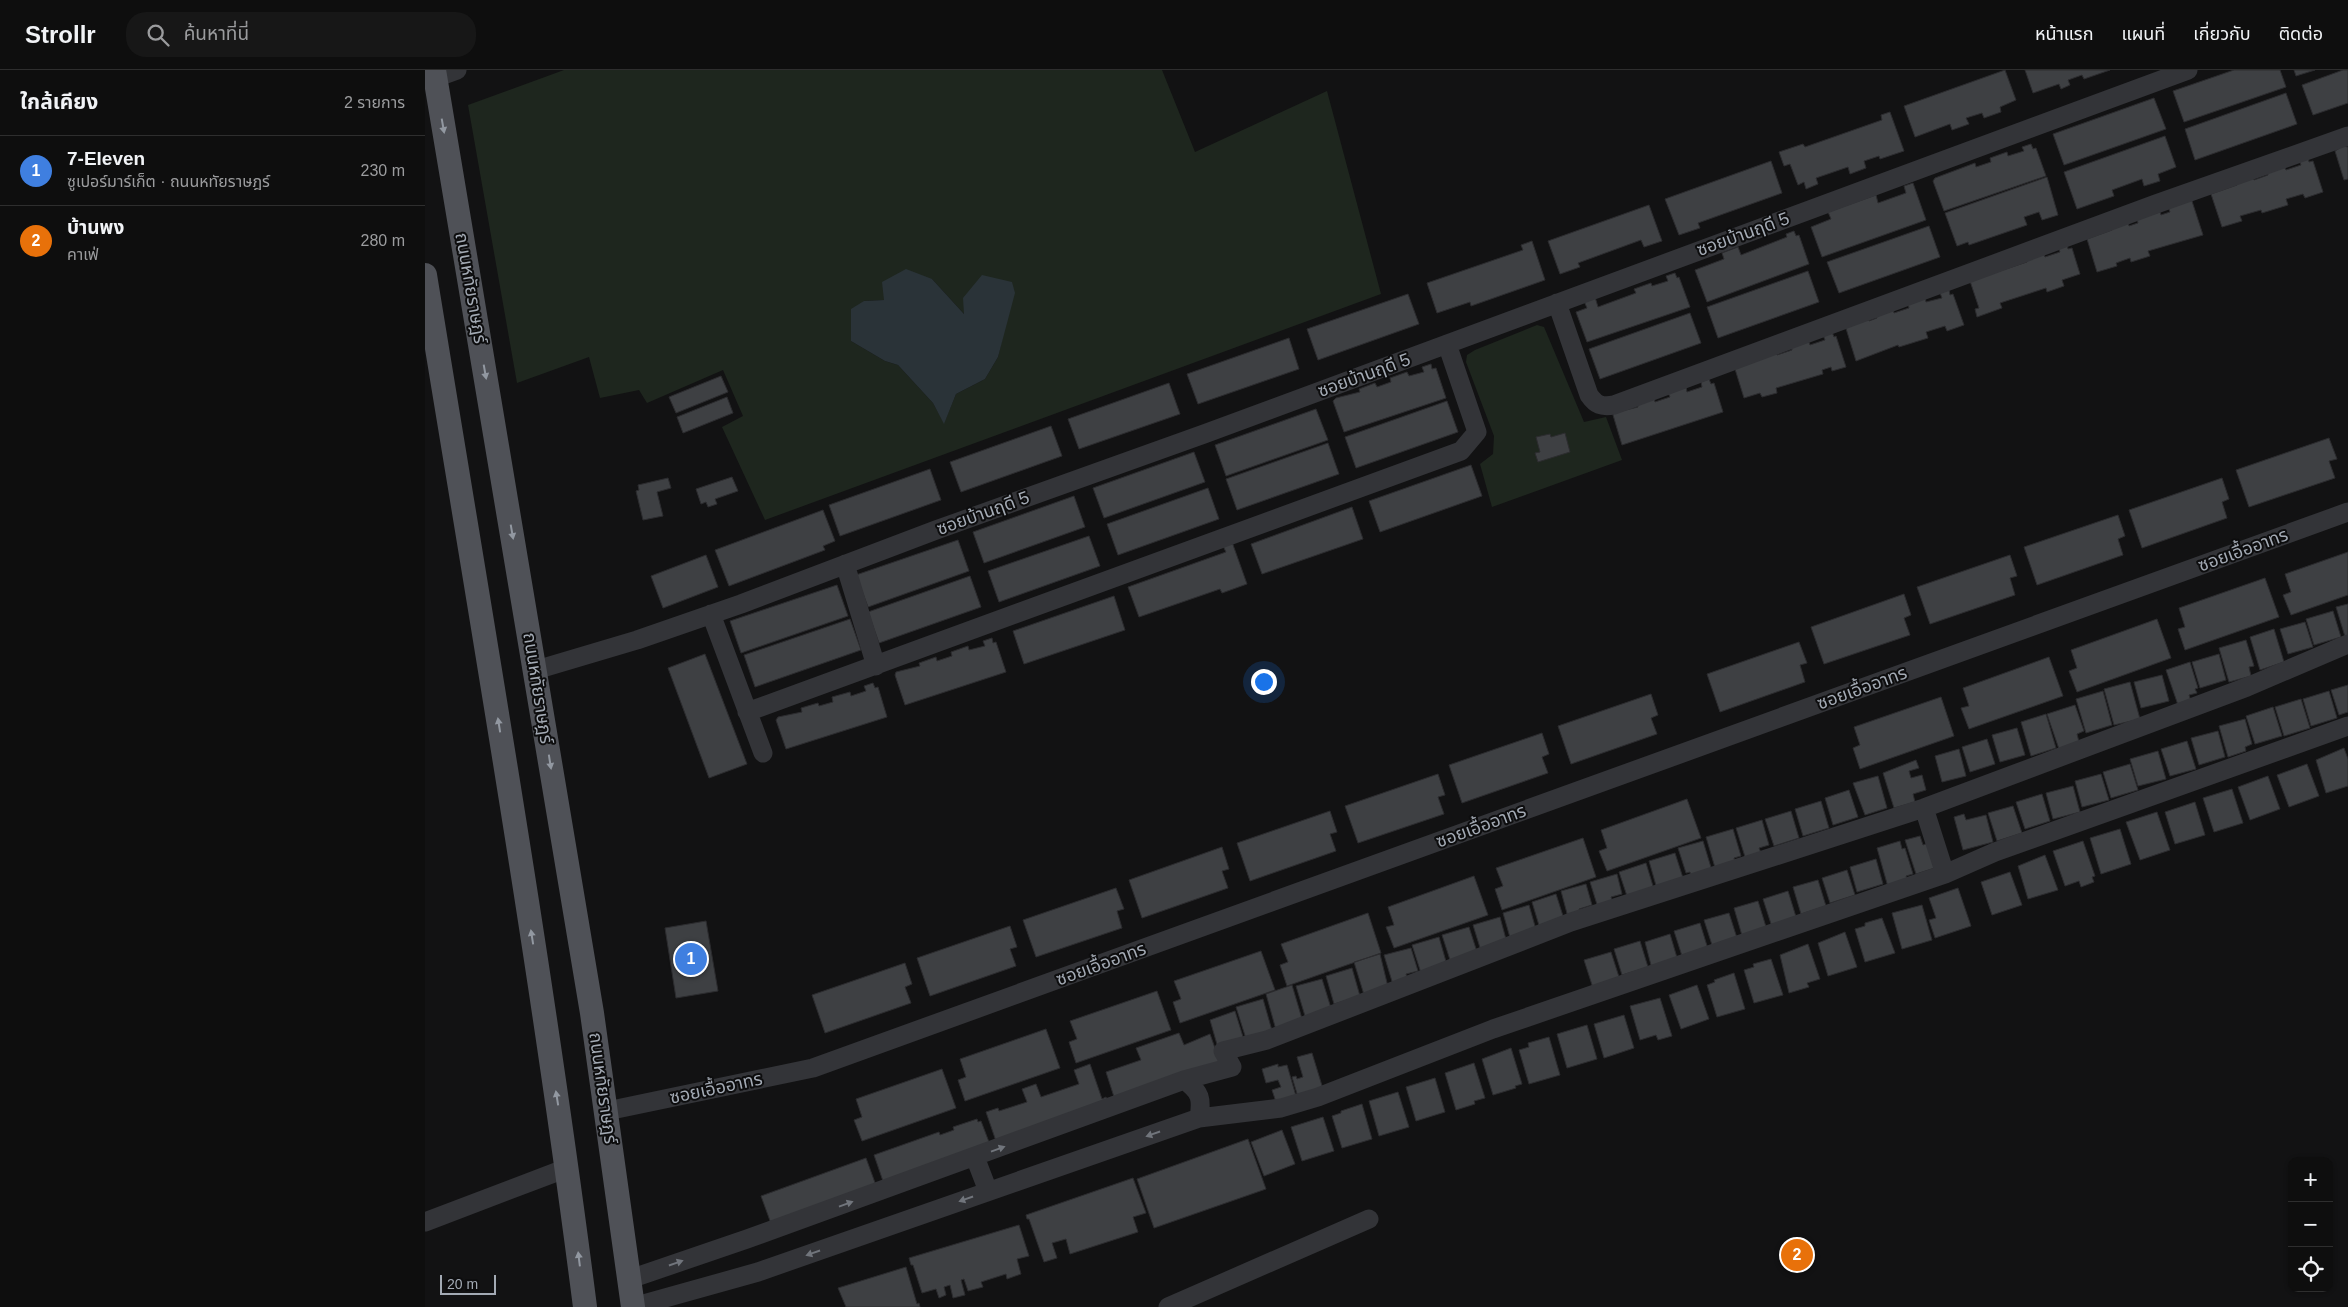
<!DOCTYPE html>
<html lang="th">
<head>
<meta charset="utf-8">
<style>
  :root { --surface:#0e0e0e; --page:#171717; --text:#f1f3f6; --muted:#9b9c9e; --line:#2e2e2e; --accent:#ed9d30 }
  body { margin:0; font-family:Arial,"Noto Sans Thai",sans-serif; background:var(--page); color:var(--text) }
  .controls { position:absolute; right:15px; bottom:15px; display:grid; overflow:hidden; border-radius:10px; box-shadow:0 1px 4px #0004 }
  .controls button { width:45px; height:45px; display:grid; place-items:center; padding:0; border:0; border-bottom:1px solid var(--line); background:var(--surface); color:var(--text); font:25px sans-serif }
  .scale { position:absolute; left:15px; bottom:12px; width:56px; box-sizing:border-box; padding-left:5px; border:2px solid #a3aab4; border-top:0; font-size:14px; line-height:18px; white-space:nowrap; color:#a3aab4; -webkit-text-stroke:4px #0d0d0e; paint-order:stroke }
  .you { position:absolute; left:838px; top:611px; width:18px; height:18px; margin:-12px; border:4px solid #fff; border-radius:50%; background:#1a73e8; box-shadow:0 0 0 8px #1a73e833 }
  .badge { display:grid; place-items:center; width:32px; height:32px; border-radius:50%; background:var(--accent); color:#fff; font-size:16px; font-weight:700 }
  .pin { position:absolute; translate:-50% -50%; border:2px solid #fff; box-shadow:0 1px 5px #0006 }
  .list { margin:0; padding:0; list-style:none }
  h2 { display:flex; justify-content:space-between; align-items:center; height:65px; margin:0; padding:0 20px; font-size:21px }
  h2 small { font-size:16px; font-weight:400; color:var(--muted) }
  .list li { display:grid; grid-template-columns:32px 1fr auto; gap:15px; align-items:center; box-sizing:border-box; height:70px; padding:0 20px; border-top:1px solid var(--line) }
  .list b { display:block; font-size:19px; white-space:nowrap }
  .list p { margin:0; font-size:16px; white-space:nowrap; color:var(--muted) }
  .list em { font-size:16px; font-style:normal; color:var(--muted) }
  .icon { flex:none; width:28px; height:28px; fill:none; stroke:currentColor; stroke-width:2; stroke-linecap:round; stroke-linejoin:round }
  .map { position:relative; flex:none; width:1923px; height:1237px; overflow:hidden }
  header { display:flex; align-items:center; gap:30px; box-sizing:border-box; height:70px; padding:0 25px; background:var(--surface); border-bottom:1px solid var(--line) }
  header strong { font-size:24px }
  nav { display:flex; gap:28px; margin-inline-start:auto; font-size:18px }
  .search { width:350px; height:45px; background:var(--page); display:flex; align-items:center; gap:12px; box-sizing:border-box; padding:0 18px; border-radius:20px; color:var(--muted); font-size:19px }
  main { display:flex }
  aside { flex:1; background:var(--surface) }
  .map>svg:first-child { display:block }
  .green { fill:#1e261e; fill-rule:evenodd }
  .water { fill:#2a3338 }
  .building { fill:#3e4043; stroke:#2c2c2f }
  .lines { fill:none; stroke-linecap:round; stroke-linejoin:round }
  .minor { stroke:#333438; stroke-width:19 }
  .major { stroke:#4f5157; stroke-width:24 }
  .oneway { fill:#9298a1 }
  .oneway2 { fill:#71757c }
  .labels { text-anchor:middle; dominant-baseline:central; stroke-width:4; stroke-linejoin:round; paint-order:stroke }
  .street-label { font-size:18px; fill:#a3aab4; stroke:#0d0d0e }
</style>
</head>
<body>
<header>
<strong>Strollr</strong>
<div class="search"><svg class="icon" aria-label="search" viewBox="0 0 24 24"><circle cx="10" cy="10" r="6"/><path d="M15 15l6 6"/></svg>ค้นหาที่นี่</div>
<nav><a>หน้าแรก</a><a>แผนที่</a><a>เกี่ยวกับ</a><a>ติดต่อ</a></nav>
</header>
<main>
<aside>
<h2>ใกล้เคียง<small>2 รายการ</small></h2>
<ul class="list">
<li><span class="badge" style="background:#3f7fe0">1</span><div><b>7-Eleven</b><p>ซูเปอร์มาร์เก็ต · ถนนหทัยราษฎร์</p></div><em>230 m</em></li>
<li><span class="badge" style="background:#e8710a">2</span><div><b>บ้านพง</b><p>คาเฟ่</p></div><em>280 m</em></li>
</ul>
</aside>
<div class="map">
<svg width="1923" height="1237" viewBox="0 0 1923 1237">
  <rect width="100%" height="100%" fill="#121213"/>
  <path class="green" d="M139,0H737L770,82L902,21L956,224L340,450L297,357L318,346L298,300L222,333L214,320L175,328L164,287L92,313L43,35ZM507,209L540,245L580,257L573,287L560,309L531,324L519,353L508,333L473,295L460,291L426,271L439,231L460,230Z
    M1112,255L1119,257L1159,352L1181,347L1197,390L1067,437L1055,394L1068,384L1069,366L1041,292L1042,285L1050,280Z"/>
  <path class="water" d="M481,199L507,209L539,244L538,228L557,205L587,212L590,223L573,287L560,309L531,324L519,354L508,333L473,295L460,291L426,271V239L439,231L459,230L457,212Z"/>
  <path class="building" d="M1580,0L1591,30L1575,37L1576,42L1559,48L1557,43L1541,48L1544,54L1527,60L1525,54L1490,67L1479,36Z
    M1600,0H1685L1659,9L1657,5L1643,10L1645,15L1636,19L1634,14L1608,23Z
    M1809,0H1855L1861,17L1759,52L1748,21Z
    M1869,0H1890L1871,6Z
    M1918,0H1923V33L1888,45L1877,15Z
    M1861,23L1872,54L1770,90L1760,59Z
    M1729,28L1741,59L1639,95L1628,64Z
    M1465,42L1479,81L1455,89L1454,86L1439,91L1441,98L1425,104L1423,97L1391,108L1393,114L1381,119L1379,112L1373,115L1365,94L1359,96L1354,82L1378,74L1380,77L1457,50L1456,45Z
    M1740,66L1751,97L1733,104L1735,111L1719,116L1717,109L1687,120L1689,126L1652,139L1639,102Z
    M1606,74L1608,79L1611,78L1621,106L1519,141L1508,111L1510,108L1550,93L1551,97L1566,92L1565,88L1582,82L1583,86L1599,81L1597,77Z
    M1918,76L1923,77V109L1919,110L1910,81Z
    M1883,87L1884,92L1888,91L1898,122L1880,128L1878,124L1861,129L1863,135L1837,143L1836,140L1815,146L1817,151L1797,157L1786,124L1812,115L1811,112L1827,107L1829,110L1843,105L1842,101L1859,96L1861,100L1876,95L1874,90Z
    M1346,91L1357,123L1273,153L1275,158L1254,165L1240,129Z
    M1622,107L1633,145L1617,150L1614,142L1599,147L1602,155L1544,175L1543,172L1532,176L1520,143Z
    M1488,113L1501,150L1397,187L1386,157L1406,149L1403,142L1451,125L1453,133L1481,123L1479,116Z
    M1765,125L1778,165L1723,181L1725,186L1706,192L1705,188L1691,193L1692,196L1672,202L1662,169L1687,160L1686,157L1703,152L1704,156L1713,153L1712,149L1735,142L1736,145L1745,142L1742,133Z
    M1224,135L1237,171L1219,177L1216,170L1153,193L1155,197L1135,204L1123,171Z
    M1504,156L1515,187L1414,223L1402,192Z
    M1369,161L1371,166L1374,165L1384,194L1282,232L1270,200L1299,189L1297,183L1313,177L1316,185L1362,167L1361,164Z
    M1107,171L1120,210L1046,236L1045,232L1012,243L1002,213L1098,180L1096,175Z
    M1642,174L1643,179L1647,178L1655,204L1637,210L1639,216L1622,222L1621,218L1575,233L1577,238L1552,247L1550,239L1554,238L1545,211L1602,192L1601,188L1618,182L1620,187L1635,182L1633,177Z
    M1383,201L1394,232L1293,268L1282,237Z
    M1250,203L1252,208L1254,207L1265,237L1162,272L1151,242L1162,238L1159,231L1170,227L1173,237L1211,223L1209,219L1226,213L1227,216L1243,211L1241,206Z
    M1524,220L1525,225L1528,224L1539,255L1522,261L1520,256L1501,262L1503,268L1474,277L1473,275L1431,291L1419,252L1441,245L1444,251L1452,248L1451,245L1468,239L1469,243L1484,238L1483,234L1500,228L1501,232L1517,228L1515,223Z
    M983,224L994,254L893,290L882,259Z
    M1265,243L1276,273L1175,309L1164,279Z
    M1407,262L1409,267L1411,266L1421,297L1407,301L1406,297L1397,300L1398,304L1351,318L1352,323L1337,327L1335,323L1319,328L1310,299L1351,281L1352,285L1367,280L1366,276L1383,270L1385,275L1400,270L1398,265Z
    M864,268L874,299L773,334L762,304Z
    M1006,294L1007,299L1011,298L1021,328L919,362L908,331L911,328L935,322L934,319L950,313L952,317L966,312L965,308L982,302L984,306L999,302L997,297Z
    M296,306L303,322L251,343L244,327Z
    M1284,309L1286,314L1289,313L1298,342L1197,375L1188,345L1189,343L1213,337L1212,334L1229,328L1230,332L1245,327L1243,323L1261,317L1262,322L1277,317L1276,312Z
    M744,313L755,344L654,379L643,349Z
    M302,327L308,343L258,363L252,347Z
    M1022,331L1033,362L931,398L920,367Z
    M891,339L903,370L801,406L790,375Z
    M626,356L637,386L536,422L525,392Z
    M1140,363L1145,382L1113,392L1110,383L1115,382L1111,367L1125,364L1126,367Z
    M1904,368L1912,389L1904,391L1910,408L1824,437L1811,400Z
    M903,373L914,404L812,440L801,409Z
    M769,382L780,412L679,448L668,418Z
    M1046,395L1057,426L955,462L944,431Z
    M505,399L516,430L415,466L404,435Z
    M307,407L313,421L290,429L292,434L283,437L281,432L276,434L271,419Z
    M243,408L246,418L232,422L238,446L218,450L211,421L214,420L213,415Z
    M1797,408L1804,429L1797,432L1802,448L1717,478L1704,440Z
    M783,418L794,449L693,485L682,454Z
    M649,426L660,457L559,493L548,462Z
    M927,437L938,469L837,504L826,474Z
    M398,440L410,471L398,476L400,480L304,516L290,480Z
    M1693,445L1700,466L1693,469L1698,485L1612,515L1599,477Z
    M664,466L675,496L574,532L563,501Z
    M533,470L544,501L443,537L431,505Z
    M807,472L822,514L797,523L795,519L714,547L703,517L801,482L798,476Z
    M1923,482V525L1866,545L1858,525L1866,522L1860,504Z
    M281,485L293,517L238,538L226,506Z
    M1585,485L1592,506L1585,508L1590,525L1505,554L1492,517Z
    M545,506L556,537L454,573L443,542Z
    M1840,508L1854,547L1760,580L1753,559L1760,557L1754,538Z
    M412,515L423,546L316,583L305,551Z
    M1479,524L1486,545L1479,548L1485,565L1399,594L1386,557Z
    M689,526L700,560L599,594L588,561Z
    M1923,534V569L1921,570L1911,537Z
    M1908,541L1916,567L1889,575L1881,549Z
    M425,549L436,580L330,617L319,585Z
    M1732,549L1746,588L1652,622L1644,601L1652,598L1646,580Z
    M1880,552L1888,577L1863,584L1855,559Z
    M1849,559L1859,592L1835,600L1825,567Z
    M567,568L568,573L571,572L581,602L480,635L470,605L471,602L495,596L494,593L511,587L512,591L527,586L526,582L543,576L544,580L560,576L558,571Z
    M1821,570L1829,596L1824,597L1826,606L1804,612L1794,578Z
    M1374,572L1382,593L1375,595L1380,612L1295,642L1282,604Z
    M280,584L322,694L284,708L243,598Z
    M1794,584L1801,610L1775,618L1767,592Z
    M1624,587L1638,626L1544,659L1536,638L1544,636L1538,618Z
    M1765,592L1773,618L1770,619L1772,623L1764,625L1766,631L1753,635L1741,600Z
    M1737,605L1744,631L1716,638L1709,612Z
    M1705,612L1715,649L1689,655L1679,619Z
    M448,613L450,618L453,617L462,647L361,679L351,650L353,647L377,642L376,638L393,633L394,636L408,632L407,627L425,622L426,626L441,621L439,616Z
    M1923,615V642L1914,645L1906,620Z
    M1678,621L1687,655L1661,663L1651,629Z
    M1904,621L1912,648L1886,656L1878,629Z
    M1226,624L1233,645L1226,648L1232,664L1146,694L1133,656Z
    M1516,627L1529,666L1435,699L1428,678L1435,675L1429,657Z
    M1876,629L1885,658L1859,666L1850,637Z
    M1650,635L1659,661L1652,664L1654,672L1634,679L1622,644Z
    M1848,637L1857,666L1830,674L1821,646Z
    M1621,644L1631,678L1606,686L1596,652Z
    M1820,649L1827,674L1820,677L1821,681L1803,687L1794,656Z
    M1592,658L1600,685L1575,692L1567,665Z
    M1793,661L1800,687L1774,695L1766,668Z
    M1117,663L1124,684L1117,687L1123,703L1037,733L1024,695Z
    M1562,669L1570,694L1545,702L1537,677Z
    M1762,671L1771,699L1745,706L1736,679Z
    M1919,678L1923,689V716L1901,723L1891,690Z
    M1534,679L1541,706L1517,712L1510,686Z
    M1733,681L1741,709L1713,716L1705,689Z
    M1491,690L1494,698L1484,701L1486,708L1497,705L1501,720L1488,724L1490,732L1469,738L1458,703Z
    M1705,694L1713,720L1686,728L1678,702Z
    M1882,694L1894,726L1864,737L1852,705Z
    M1013,704L1020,725L1013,727L1019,744L933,773L920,736Z
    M1676,704L1684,730L1657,737L1650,711Z
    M1453,706L1462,738L1440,745L1428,713Z
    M1843,706L1855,739L1825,750L1813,717Z
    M1648,716L1655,742L1628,749L1621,723Z
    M1807,719L1818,753L1789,762L1778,728Z
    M1424,720L1433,747L1408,755L1400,728Z
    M1617,724L1625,751L1600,759L1591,732Z
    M1262,729L1276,768L1182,801L1174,781L1182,778L1176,760Z
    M1396,731L1404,758L1378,766L1370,739Z
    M1770,732L1780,765L1750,774L1740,742Z
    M1588,736L1597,763L1572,771L1563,743Z
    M905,741L912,762L905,764L911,781L825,811L812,773Z
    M1366,741L1374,768L1349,776L1340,749Z
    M1732,742L1745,780L1715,790L1701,752Z
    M1539,744L1541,750L1561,745L1568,772L1538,780L1529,747Z
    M1337,750L1344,775L1334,778L1337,785L1321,790L1311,758Z
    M1308,759L1316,786L1309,788L1311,795L1291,801L1281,767Z
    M1695,759L1706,794L1676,804L1665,768Z
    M1495,766L1498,775L1509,771L1516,796L1491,804L1480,770Z
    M1158,768L1171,807L1077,840L1070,819L1078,816L1071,798Z
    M1278,771L1288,804L1267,811L1265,802L1261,803L1253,778Z
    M1475,771L1477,779L1480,778L1488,804L1481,806L1483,811L1463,817L1452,778Z
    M1658,771L1670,806L1667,807L1669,812L1656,817L1654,811L1640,816L1628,781Z
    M797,777L804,799L797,801L803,818L717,848L704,810Z
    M1250,783L1259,811L1232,819L1224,791Z
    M1620,785L1633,820L1603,829L1593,796Z
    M1451,789L1458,814L1432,822L1425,797Z
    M1221,793L1228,816L1204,832L1194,802Z
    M1422,800L1430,825L1405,833L1397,808Z
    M1585,802L1597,835L1567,845L1556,812Z
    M1192,804L1197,824L1186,827L1189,837L1174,841L1165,812Z
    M1049,806L1063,845L969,878L961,857L969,855L963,837Z
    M1393,810L1401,836L1376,844L1368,817Z
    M1161,814L1167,835L1154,839L1157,847L1144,851L1136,821Z
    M691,818L699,839L692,841L697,858L611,887L598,850Z
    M1533,818L1546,856L1510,868L1504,850L1511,848L1504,828Z
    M1363,821L1372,850L1347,857L1338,829Z
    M1131,824L1139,849L1116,862L1107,832Z
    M1333,831L1342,860L1318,869L1309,838Z
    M1104,835L1112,863L1086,871L1078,843Z
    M1497,835L1507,870L1477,879L1467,843Z
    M943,843L956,883L862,916L855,895L863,892L856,874Z
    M1304,843L1312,868L1287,875L1279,850Z
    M1075,847L1082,873L1056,881L1048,855Z
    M1457,848L1470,883L1440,892L1430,859L1440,856V853Z
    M281,851L293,921L251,928L240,858Z
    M1275,853L1283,879L1257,886L1249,861Z
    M585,856L592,877L585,879L591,896L505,926L492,888Z
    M1044,857L1053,885L1026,893L1017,865Z
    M1420,862L1432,897L1403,906L1393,873Z
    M1245,864L1253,891L1227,899L1220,872Z
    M1014,867L1022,895L996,903L987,875Z
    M1215,871L1223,897L1197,905L1189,879Z
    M1383,874L1395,909L1382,913L1384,917L1364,923L1355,885Z
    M986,878L993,901L981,904L984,914L969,918L959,885Z
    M836,881L850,920L755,953L748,932L756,929L749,911Z
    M1186,882L1195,910L1168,918L1159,890Z
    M955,884L964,921L940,928L929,892Z
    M1346,889L1358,925L1329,933L1319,900L1329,897L1328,894Z
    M480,893L487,914L480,917L486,933L400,963L387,925Z
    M927,898L935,926L909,934L901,906Z
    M1309,903L1320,939L1292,947L1282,915L1290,912L1289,910Z
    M897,909L906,938L880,946L871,916Z
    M867,915L878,952L851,960L841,924Z
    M1272,915L1284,949L1256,959L1244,925Z
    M732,921L746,960L651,993L644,972L652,969L645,951Z
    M1235,928L1247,966L1233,970L1231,965L1215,970L1205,936Z
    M838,929L848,964L822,972L811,937Z
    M810,941L819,970L793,978L785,950Z
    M1199,945L1209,978L1179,988L1169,954Z
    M1162,955L1172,989L1142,998L1132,964Z
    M621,959L635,998L540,1031L533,1010L541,1007L535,989Z
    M754,963L759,975L785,964L796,995L690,1030L681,1002L716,990L711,978Z
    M1124,967L1135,1005L1104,1014L1094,980L1104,977L1103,973Z
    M1086,978L1097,1014L1090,1016L1091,1018L1068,1025L1057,989Z
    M887,983L898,1019L873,1027L867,1007L871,1006L872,1009L878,1007L872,987Z
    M1049,993L1060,1028L1049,1031L1050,1034L1031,1040L1020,1003Z
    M665,994L677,1029L681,1027L684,1035L573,1077L561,1042L573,1038L574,1041L602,1032L597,1019L611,1014L616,1027L654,1014L649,1000Z
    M853,994V997L862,995L871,1026L851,1032L847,1020L856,1017L853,1010L841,1013L837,999Z
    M517,999L531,1038L437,1071L429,1050L437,1047L431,1029Z
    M1010,1008L1020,1042L991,1051L981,1017Z
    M973,1022L984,1057L954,1066L944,1031Z
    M937,1034L947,1069L917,1078L907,1046L916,1043V1041Z
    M898,1047L909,1081L877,1091L866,1057Z
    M552,1049L553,1052L556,1051L567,1080L460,1117L449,1085L514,1062L515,1065L529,1060L528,1057Z
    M857,1060L870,1094L839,1106L826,1072Z
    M823,1069L841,1119L729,1158L712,1109Z
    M441,1088L453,1121L348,1159L336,1126Z
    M708,1108L721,1143L708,1147L713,1162L645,1184L641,1169L627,1173L632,1188L619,1192L604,1149H602L601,1145Z
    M594,1155L604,1186L592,1189L596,1204L582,1209L581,1204L556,1212L558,1217L543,1221L539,1209L536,1210L540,1225L528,1228L525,1215L519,1217L521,1225L514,1228L511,1219L497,1223L488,1195H486L484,1188Z
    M481,1197L492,1234L494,1233L495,1237H421L413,1218Z"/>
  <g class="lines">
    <path class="minor" d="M10,8L32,0
      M1132,233L1164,325C1171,335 1176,337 1189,335L1731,134L1923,66
      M420,494L451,596
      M286,544L338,683
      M111,600L212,570L316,534L511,460L779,364L1763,0
      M322,642L1036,381L1052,362L1022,274
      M1499,738L1520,804
      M759,1010C776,1022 777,1029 774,1048
      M182,1041L388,998L1923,442
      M550,1087L563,1121
      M0,1152L142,1098
      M205,1209L322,1169L759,1010L807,997L798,981L842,970L1146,852L1499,738L1822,617L1923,574
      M208,1237L333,1202L774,1048L856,1038L893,1027L1068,959L1520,804L1570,782L1923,656
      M743,1237L944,1149"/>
    <path class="major" d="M9,0L167,943L208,1237
      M0,205C56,549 116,892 160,1237"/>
  </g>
  <defs><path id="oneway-solid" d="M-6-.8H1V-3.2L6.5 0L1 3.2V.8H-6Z" transform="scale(1.25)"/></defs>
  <g class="oneway">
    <use href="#oneway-solid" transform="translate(18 56) rotate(80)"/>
    <use href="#oneway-solid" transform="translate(60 302) rotate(80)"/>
    <use href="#oneway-solid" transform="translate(87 462) rotate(80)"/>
    <use href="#oneway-solid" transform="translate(74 655) rotate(-99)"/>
    <use href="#oneway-solid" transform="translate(125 692) rotate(81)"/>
    <use href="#oneway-solid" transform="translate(107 867) rotate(-99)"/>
    <use href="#oneway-solid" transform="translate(132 1028) rotate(-99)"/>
    <use href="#oneway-solid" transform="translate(154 1189) rotate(-97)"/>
  </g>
  <g class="oneway2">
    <use href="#oneway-solid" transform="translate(728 1064) rotate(161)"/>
    <use href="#oneway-solid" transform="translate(573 1079) rotate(-20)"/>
    <use href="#oneway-solid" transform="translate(541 1129) rotate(161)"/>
    <use href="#oneway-solid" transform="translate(421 1134) rotate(-20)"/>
    <use href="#oneway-solid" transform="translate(388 1183) rotate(161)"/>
    <use href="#oneway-solid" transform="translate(251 1193) rotate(-19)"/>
  </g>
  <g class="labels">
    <g class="street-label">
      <text transform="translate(1318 164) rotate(-20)">ซอยบ้านฤดี 5</text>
      <text transform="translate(46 218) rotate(80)">ถนนหทัยราษฎร์</text>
      <text transform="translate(939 305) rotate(-20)">ซอยบ้านฤดี 5</text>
      <text transform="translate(558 443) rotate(-20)">ซอยบ้านฤดี 5</text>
      <text transform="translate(1818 480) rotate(-20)">ซอยเอื้ออาทร</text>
      <text transform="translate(113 618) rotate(81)">ถนนหทัยราษฎร์</text>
      <text transform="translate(1437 618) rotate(-20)">ซอยเอื้ออาทร</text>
      <text transform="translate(1056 756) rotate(-20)">ซอยเอื้ออาทร</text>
      <text transform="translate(676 894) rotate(-20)">ซอยเอื้ออาทร</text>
      <text transform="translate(178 1018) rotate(82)">ถนนหทัยราษฎร์</text>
      <text transform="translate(291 1018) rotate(-12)">ซอยเอื้ออาทร</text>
    </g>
  </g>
</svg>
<div class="controls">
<button>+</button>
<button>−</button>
<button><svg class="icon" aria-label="locate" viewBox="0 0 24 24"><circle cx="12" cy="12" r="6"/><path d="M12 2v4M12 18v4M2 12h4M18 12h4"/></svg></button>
</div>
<div class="scale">20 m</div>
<div class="you"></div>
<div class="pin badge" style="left:266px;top:889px;background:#3f7fe0">1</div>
<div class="pin badge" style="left:1372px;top:1185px;background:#e8710a">2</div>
</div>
</main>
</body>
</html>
